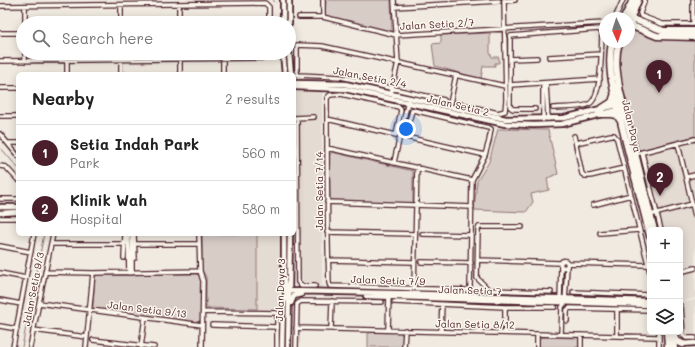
<!DOCTYPE html>
<html lang="en">
<head>
<meta charset="utf-8">
<style>
  :root { --surface:#fff; --page:#f6f6f6; --text:#222; --muted:#767676; --line:#e0e0e0; --accent:#4a1f2b }
  body { margin:0; font-family:Mali,sans-serif; background:var(--page); color:var(--text) }
  .controls { position:absolute; right:12px; bottom:12px; display:grid; overflow:hidden; border-radius:6px; box-shadow:0 2px 10px #0003 }
  .controls button { width:36px; height:36px; display:grid; place-items:center; padding:0; border:0; border-bottom:1px solid var(--line); background:var(--surface); color:var(--text); font:20px sans-serif }
  .compass { position:absolute; left:599px; top:12px; width:36px; height:36px; border-radius:50%; background:var(--surface); box-shadow:0 2px 10px #0003; rotate:177deg }
  .you { position:absolute; left:406px; top:129px; width:14px; height:14px; margin:-10px; border:3px solid #fff; border-radius:50%; background:#1a73e8; box-shadow:0 0 0 6px #1a73e833 }
  .badge { display:grid; place-items:center; width:26px; height:26px; border-radius:50%; background:var(--accent); color:#fff; font-size:13px; font-weight:700 }
  .pin { position:absolute; translate:-50% -33px; filter:drop-shadow(0 1px 2px #0008) }
  .pin::after { content:''; position:absolute; top:21px; width:14px; height:12px; background:inherit; clip-path:polygon(0 0,100% 0,50% 100%) }
  .list { margin:0; padding:0; list-style:none }
  h2 { display:flex; justify-content:space-between; align-items:center; height:52px; margin:0; padding:0 16px; font-size:17px }
  h2 small { font-size:13px; font-weight:400; color:var(--muted) }
  .list li { display:grid; grid-template-columns:26px 1fr auto; gap:12px; align-items:center; box-sizing:border-box; height:56px; padding:0 16px; border-top:1px solid var(--line) }
  .list b { display:block; font-size:15px; white-space:nowrap }
  .list p { margin:0; font-size:13px; white-space:nowrap; color:var(--muted) }
  .list em { font-size:13px; font-style:normal; color:var(--muted) }
  .icon { flex:none; width:22px; height:22px; fill:none; stroke:currentColor; stroke-width:2; stroke-linecap:round; stroke-linejoin:round }
  .map { position:relative; flex:none; width:695px; height:347px; overflow:hidden }
  .search { position:absolute; background:var(--surface); box-shadow:0 2px 10px #0003; left:16px; top:16px; width:280px; height:44px; display:flex; align-items:center; gap:10px; box-sizing:border-box; padding:0 14px; border-radius:22px; color:var(--muted); font-size:15px }
  .panel { position:absolute; background:var(--surface); box-shadow:0 2px 10px #0003; left:16px; top:72px; width:280px; height:164px; border-radius:6px }
  .map>svg:first-child { display:block }
  .built { fill:#e4dbd2 }
  .green { fill:#d8ccc6; stroke:#917678 }
  .lines { fill:none; stroke-linecap:round; stroke-linejoin:round }
  .stream { stroke:#8c6f72; stroke-width:1 }
  .minor-casing { stroke:#4a1f2b; stroke-width:6 }
  .tertiary-casing { stroke:#4a1f2b; stroke-width:8 }
  .primary-casing { stroke:#4a1f2b; stroke-width:9 }
  .minor { stroke:#fbf7ec; stroke-width:3.5 }
  .tertiary { stroke:#fbf7ec; stroke-width:4.5 }
  .primary { stroke:#fbf7ec; stroke-width:6 }
  .labels { text-anchor:middle; dominant-baseline:central; stroke-width:3; stroke-linejoin:round; paint-order:stroke }
  .street-label { font-size:10px; fill:#4a1f2b; stroke:#fbf7ec }
</style>
</head>
<body>
<div class="map">
<svg width="695" height="347" viewBox="0 0 695 347">
  <rect width="100%" height="100%" fill="#f0eae0"/>
  <filter id="ink" filterUnits="userSpaceOnUse"><feTurbulence type="fractalNoise" baseFrequency=".025" numOctaves="2"/><feDisplacementMap in="SourceGraphic" scale="8" xChannelSelector="R" yChannelSelector="G"/><feConvolveMatrix kernelMatrix="1 2 1 2 8 2 1 2 1" color-interpolation-filters="sRGB"/></filter>
  <g filter="url(#ink)">
    <path class="built" d="M297,91H322V290L299,289L296,288L293,283L294,93Z
      M695,141V298L680,302V230H662L643,154Z
      M257,234H280L279,312L257,311Z
      M695,300V339L683,337L680,307L682,303Z"/>
    <path class="green" d="M326,0H391L392,32L325,16Z
      M633,29L695,39V136L640,150L637,149C634,134 630,118 627,103C622,84 615,61 624,42H629V32Z
      M490,33V53L492,57H499V63H495V66H483L481,79L435,66L432,44L441,43V35Z
      M498,129L548,130L558,174L547,178L549,190L531,194L533,202L526,212L474,210L477,181L489,162Z
      M332,152L413,171V204L333,200L330,198L329,156Z
      M202,234H257V309L206,308V277L202,270Z
      M197,274L202,279L201,320L198,322L95,310L93,306L95,277L97,275Z
      M371,332H400L403,336L402,347H368V334Z
      M542,337L580,338V347H539V339Z"/>
    <g class="lines">
      <path class="stream" d="M273,0L275,2
        M0,147L18,168
        M22,347L44,234"/>
      <defs>
        <path id="minor" d="M645,0L640,13L641,16L662,24H695
          M504,1L515,0
          M179,4V23
          M121,5V23
          M0,6L265,3L269,7V23
          M25,6V23
          M395,7L499,1
          M299,17H323L396,35L605,23
          M323,17V0
          M615,18L623,0
          M693,24V0
          M0,33H23
          M25,53V61
          M121,53V74
          M180,53V74
          M549,57L601,54
          M223,58V74
          M510,59L537,58
          M67,60V74
          M0,61L268,58V53
          M543,83V120
          M546,83L548,119
          M510,85L600,79
          M0,88H18
          M391,94L398,62L394,0
          M444,100L341,77L298,75L297,73V45L322,46L505,86
          M456,103L498,113L505,111L506,100L504,0
          M449,108L456,75
          M535,109H513L510,107V36L599,29L602,33C601,47 603,101 587,105C577,108 564,107 553,108
          M0,116H18
          M294,118L314,117
          M297,118L298,282L301,286H315
          M327,119L396,135L401,110L399,107L341,94L330,95L327,98C327,160 327,221 329,283L330,286L466,290L470,288L472,180L485,155L489,141L491,129L489,128L413,110L412,111L405,135L406,137L485,155
          M0,134L18,156
          M574,136L582,174L585,176H590L624,168
          M8,143H18
          M576,143L611,135H614L617,139L650,272
          M678,144L695,216
          M327,148L472,180
          M642,153L661,230
          M635,154L695,139
          M394,162L408,101
          M0,166L6,167L18,180
          M686,177L695,175
          M0,199H18
          M327,202L472,207
          M593,205L631,195
          M654,214L692,204
          M0,218H18
          M522,227H479L478,230L477,278L489,290L551,292
          M327,232L415,234
          M600,233L639,230
          M128,234L129,273
          M132,234V273
          M134,234L135,258
          M199,234L200,271L203,281L202,347
          M422,234L471,235
          M51,244H125
          M134,244H199
          M0,246L31,252
          M124,258L125,234
          M328,260L414,262
          M478,260L560,263
          M560.5 264a3.5 3.5 0 1 1 7 0a3.5 3.5 0 1 1-7 0Z
          M421,262L471,263
          M567,263L648,265
          M45,272L93,273L200,271
          M680,272L695,268
          M0,273L26,278
          M414,288L417,167
          M573,292L650,295
          M0,300L21,304
          M560,300L561,266
          M394,302L505,307H555
          M39,303L202,325
          M680,306H681L683,335L686,338H695
          M203,312L277,313V347
          M567,321V310L570,308L650,310
          M212,325L277,327
          M0,326L17,329
          M296,328L659,337
          M331,329L332,301
          M33,330L87,337
          M388,330L389,295
          M441,331L442,304
          M505,333V307
          M561,334L562,307L565,303L567,266
          M617,336V309
          M93,340L154,347
          M13,347L34,234
          M30,347L53,234
          M86,347L93,273
          M141,347L145,317
          M296,347L297,304L301,301L382,302
          M404,347L405,330
          M537,347V334
          M581,347V335
          M659,347V332"/>
        <path id="tertiary" d="M283,0V23
          M289,23V0
          M283,53L285,74
          M289,53L291,74
          M294,83L345,84L506,119L564,118L617,105
          M294,87L345,89L505,124L534,125L562,124L618,110
          M0,207H18
          M0,213L18,212
          M284,281L286,292L288,294
          M284,284V234
          M366,296L650,305
          M291,303L294,296L301,294
          M283,305L286,294L289,291L389,293L650,301
          M681,344L695,343
          M282,347L283,304
          M288,347L290,234"/>
        <path id="primary" d="M624,18L633,0
          M629,20L632,26L657,36L695,37
          M629,21L635,20L664,31H695
          M629,22L638,0
          M612,42C606,72 616,97 622,126C631,163 641,199 650,236
          M619,42C614,59 617,75 620,92L654,230
          M598,111L612,102L614,96
          M600,114H612L617,115L620,120
          M667,332L668,347
          M673,332L677,341L683,344
          M673,336L674,347"/>
      </defs>
      <use href="#minor" class="minor-casing"/>
      <use href="#tertiary" class="tertiary-casing"/>
      <use href="#primary" class="primary-casing"/>
      <use href="#minor" class="minor"/>
      <use href="#tertiary" class="tertiary"/>
      <use href="#primary" class="primary"/>
    </g>
  </g>
  <g class="labels">
    <g class="street-label">
      <text transform="translate(437 24) rotate(-3)">Jalan Setia 2/7</text>
      <text transform="translate(370 77) rotate(11)">Jalan Setia 2/4</text>
      <text transform="translate(458 105) rotate(13)">Jalan Setia 2</text>
      <text transform="translate(632 126) rotate(77)">Jalan Daya</text>
      <text transform="translate(319 191) rotate(-90)">Jalan Setia 7/14</text>
      <text transform="translate(388 280) rotate(2)">Jalan Setia 7/9</text>
      <text transform="translate(33 289) rotate(-79)">Jalan Setia 9/3</text>
      <text transform="translate(280 290) rotate(-88)">Jalan Daya 3</text>
      <text transform="translate(470 290) rotate(2)">Jalan Setia 7</text>
      <text transform="translate(147 309) rotate(7)">Jalan Setia 9/13</text>
      <text transform="translate(475 324) rotate(1)">Jalan Setia 8/12</text>
    </g>
  </g>
</svg>
<div class="controls">
<button>+</button>
<button>−</button>
<button><svg class="icon" aria-label="layers" viewBox="0 0 24 24"><path d="M12 4l9 5-9 5-9-5zM3 14l9 5 9-5"/></svg></button>
</div>
<svg class="compass" viewBox="-18 -18 36 36"><path d="M0-13l5 13h-10z" fill="#e53935"/><path d="M0 13l5-13h-10z" fill="#767676"/></svg>
<div class="you"></div>
<div class="pin badge" style="left:659px;top:93px">1</div>
<div class="pin badge" style="left:660px;top:196px">2</div>
<div class="search"><svg class="icon" aria-label="search" viewBox="0 0 24 24"><circle cx="10" cy="10" r="6"/><path d="M15 15l6 6"/></svg>Search here</div>
<section class="panel">
<h2>Nearby<small>2 results</small></h2>
<ul class="list">
<li><span class="badge">1</span><div><b>Setia Indah Park</b><p>Park</p></div><em>560 m</em></li>
<li><span class="badge">2</span><div><b>Klinik Wah</b><p>Hospital</p></div><em>580 m</em></li>
</ul>
</section>
</div>
</body>
</html>
